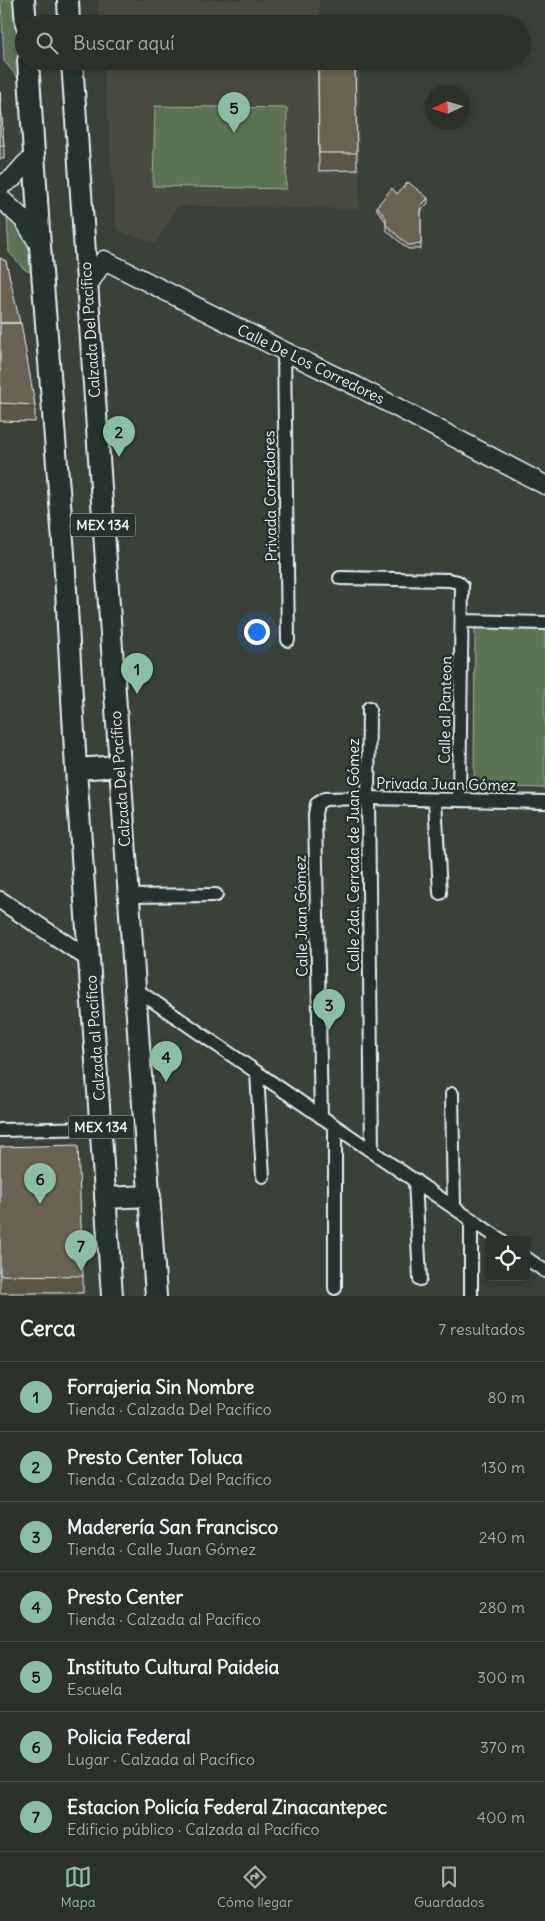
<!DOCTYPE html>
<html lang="es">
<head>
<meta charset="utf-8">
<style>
  :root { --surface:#2c312a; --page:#343932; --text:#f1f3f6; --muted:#a6a9a8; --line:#484c47; --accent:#8abfa5 }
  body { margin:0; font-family:Delius,sans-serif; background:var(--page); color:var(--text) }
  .controls { position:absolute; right:15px; bottom:15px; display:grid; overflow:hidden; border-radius:5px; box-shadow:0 2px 8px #0003 }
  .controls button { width:45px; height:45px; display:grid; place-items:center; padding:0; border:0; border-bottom:1px solid var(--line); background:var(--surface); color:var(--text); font:25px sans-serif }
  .compass { position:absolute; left:425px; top:85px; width:45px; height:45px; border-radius:50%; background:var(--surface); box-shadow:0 2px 8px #0003; rotate:266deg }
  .you { position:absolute; left:256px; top:631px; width:18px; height:18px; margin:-12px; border:4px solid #fff; border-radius:50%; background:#1a73e8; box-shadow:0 0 0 8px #1a73e833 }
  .badge { display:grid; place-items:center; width:32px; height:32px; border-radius:50%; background:var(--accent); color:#111; font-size:16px; font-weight:700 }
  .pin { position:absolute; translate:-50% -41px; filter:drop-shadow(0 1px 2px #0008) }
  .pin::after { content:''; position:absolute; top:26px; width:18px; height:15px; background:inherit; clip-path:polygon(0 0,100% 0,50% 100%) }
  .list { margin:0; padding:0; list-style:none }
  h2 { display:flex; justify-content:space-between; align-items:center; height:65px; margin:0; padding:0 20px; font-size:21px }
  h2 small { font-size:16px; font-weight:400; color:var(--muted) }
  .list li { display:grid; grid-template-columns:32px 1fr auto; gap:15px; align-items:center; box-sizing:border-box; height:70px; padding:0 20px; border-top:1px solid var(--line) }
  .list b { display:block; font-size:19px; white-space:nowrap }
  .list p { margin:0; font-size:16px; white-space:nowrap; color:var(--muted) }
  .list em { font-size:16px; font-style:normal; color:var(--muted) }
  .icon { flex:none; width:28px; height:28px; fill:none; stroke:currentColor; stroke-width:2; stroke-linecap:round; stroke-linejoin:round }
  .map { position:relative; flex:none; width:545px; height:1296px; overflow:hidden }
  .search { position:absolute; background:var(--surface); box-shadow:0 2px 8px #0003; left:15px; right:15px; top:15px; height:55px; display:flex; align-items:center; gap:12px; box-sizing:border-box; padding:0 18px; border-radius:28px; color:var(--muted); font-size:19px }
  .sheet { height:555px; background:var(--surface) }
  nav { display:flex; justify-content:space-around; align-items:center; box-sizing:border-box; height:70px; border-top:1px solid var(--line); background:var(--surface); font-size:14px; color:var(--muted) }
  nav a { display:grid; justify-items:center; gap:2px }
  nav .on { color:var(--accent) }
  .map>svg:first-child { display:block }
  .built { fill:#484b40 }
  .green { fill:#5d7357; stroke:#a2b2a8 }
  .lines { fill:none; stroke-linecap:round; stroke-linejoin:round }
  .minor-casing { stroke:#e8f1f8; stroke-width:16 }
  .tertiary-casing { stroke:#e8f1f8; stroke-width:20 }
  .secondary-casing { stroke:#e8f1f8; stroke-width:21 }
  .primary-casing { stroke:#e8f1f8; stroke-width:24 }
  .minor { stroke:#26332d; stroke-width:12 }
  .tertiary { stroke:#26332d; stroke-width:16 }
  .secondary { stroke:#26332d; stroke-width:18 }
  .primary { stroke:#26332d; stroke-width:20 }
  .wall { fill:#5b5447; stroke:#e8f1f8 }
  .shaded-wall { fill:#4a4539; stroke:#e8f1f8 }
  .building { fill:#6a6252; stroke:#e8f1f8 }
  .labels { text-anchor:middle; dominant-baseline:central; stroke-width:5; stroke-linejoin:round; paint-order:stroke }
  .shield { fill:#26332d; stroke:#aeb8bb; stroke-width:1 }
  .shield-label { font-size:14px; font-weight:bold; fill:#e8f1f8 }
  .street-label { font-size:15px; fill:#e8f1f8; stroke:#26332d }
</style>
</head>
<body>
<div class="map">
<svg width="545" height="1296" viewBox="0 0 545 1296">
  <rect width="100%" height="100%" fill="#3a4138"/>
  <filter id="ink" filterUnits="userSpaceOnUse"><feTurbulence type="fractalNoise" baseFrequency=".02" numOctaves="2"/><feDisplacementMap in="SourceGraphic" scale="10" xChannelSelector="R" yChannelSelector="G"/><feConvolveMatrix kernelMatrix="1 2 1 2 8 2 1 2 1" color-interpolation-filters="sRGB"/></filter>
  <g filter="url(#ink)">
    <path class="built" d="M98,0H319V24H100Z
      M103,61H360L359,209L178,206L156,243L117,230Z"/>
    <path class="green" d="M1,0H19L23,84L4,61Z
      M155,106L287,108L286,189L153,186Z
      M2,212L28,235L32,273L24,269L9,252L7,219Z
      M475,625H545V788L474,786Z"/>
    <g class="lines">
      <defs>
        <path id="minor" d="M284,351L288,640
          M340,578L449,580L458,582L462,586L459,800
          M463,621L545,623
          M369,708L368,798L372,1151
          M435,800L440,893
          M129,896L216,895
          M134,988L501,1240
          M257,1073L263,1176
          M452,1094L454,1206
          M321,1117L315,814L317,804L324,799L368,798L545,802
          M0,1130L101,1128
          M415,1180L420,1279
          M526,1258L545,1271
          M335,1288V1126
          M471,1296V1219"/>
        <path id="tertiary" d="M0,900L89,959"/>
        <path id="secondary" d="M0,186L13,178L26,163L36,171
          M0,198L24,220L40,246
          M87,287L104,260L284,351L358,387L545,485"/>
        <path id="primary" d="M24,0L26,24
          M68,0L69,24
          M28,61L40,246L64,554L76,769L112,1296
          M72,61L156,1296
          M76,769L119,766
          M105,1198L150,1196"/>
      </defs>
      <use href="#minor" class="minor-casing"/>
      <use href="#tertiary" class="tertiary-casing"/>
      <use href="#secondary" class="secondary-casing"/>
      <use href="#primary" class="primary-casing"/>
      <use href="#minor" class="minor"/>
      <use href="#tertiary" class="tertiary"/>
      <use href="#secondary" class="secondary"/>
      <use href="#primary" class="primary"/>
    </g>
    <path class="wall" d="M355,69L357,170L319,171L318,70Z
      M0,92L4,146V159H0Z
      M397,194L428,203L421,211V249H408L386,230V222L377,210V206Z
      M0,258L35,405V422L0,421Z
      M0,1147L83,1276V1293H0Z"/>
    <path class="shaded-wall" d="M428,198V203L421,211V206Z"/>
    <path class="building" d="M355,69L357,153H319L318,70Z
      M0,92L4,146H0Z
      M408,182L428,198L421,206V244L408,245L386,225V218L377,206L392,188L397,194Z
      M0,258L6,261L20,323H0Z
      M0,323H21L35,405L0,403Z
      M78,1145L83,1276L0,1275V1147Z"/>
  </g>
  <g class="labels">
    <g class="shield">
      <rect x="70.5" y="513.5" width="65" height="23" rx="4"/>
      <rect x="68.5" y="1115.5" width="65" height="23" rx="4"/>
    </g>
    <g class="shield-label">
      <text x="103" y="525">MEX 134</text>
      <text x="101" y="1127">MEX 134</text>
    </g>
    <g class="street-label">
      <text transform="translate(90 330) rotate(-94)">Calzada Del Pacífico</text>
      <text transform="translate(311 364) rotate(26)">Calle De Los Corredores</text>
      <text transform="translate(270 496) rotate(-91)">Privada Corredores</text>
      <text transform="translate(445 710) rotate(-89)">Calle al Panteon</text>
      <text transform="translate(120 779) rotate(-94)">Calzada Del Pacífico</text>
      <text transform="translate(446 784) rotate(1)">Privada Juan Gómez</text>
      <text transform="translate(353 855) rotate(-90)">Calle 2da. Cerrada de Juan Gómez</text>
      <text transform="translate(301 916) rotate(-91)">Calle Juan Gómez</text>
      <text transform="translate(95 1038) rotate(-94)">Calzada al Pacífico</text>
    </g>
  </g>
</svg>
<div class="controls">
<button><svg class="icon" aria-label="locate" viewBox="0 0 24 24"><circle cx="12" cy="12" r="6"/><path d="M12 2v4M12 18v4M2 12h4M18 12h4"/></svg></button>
</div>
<svg class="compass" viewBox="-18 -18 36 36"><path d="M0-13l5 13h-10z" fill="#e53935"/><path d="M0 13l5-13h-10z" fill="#a6a9a8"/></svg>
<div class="you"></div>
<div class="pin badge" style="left:137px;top:694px">1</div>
<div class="pin badge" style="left:119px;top:457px">2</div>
<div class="pin badge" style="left:329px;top:1030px">3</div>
<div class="pin badge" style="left:166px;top:1082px">4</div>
<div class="pin badge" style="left:234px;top:133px">5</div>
<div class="pin badge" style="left:40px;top:1204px">6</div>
<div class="pin badge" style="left:81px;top:1271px">7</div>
<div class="search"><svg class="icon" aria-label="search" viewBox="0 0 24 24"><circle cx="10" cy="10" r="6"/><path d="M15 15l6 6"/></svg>Buscar aquí</div>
</div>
<section class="sheet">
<h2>Cerca<small>7 resultados</small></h2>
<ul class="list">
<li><span class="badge">1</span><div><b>Forrajeria Sin Nombre</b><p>Tienda · Calzada Del Pacífico</p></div><em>80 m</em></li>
<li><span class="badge">2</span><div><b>Presto Center Toluca</b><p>Tienda · Calzada Del Pacífico</p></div><em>130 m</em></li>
<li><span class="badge">3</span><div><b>Maderería San Francisco</b><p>Tienda · Calle Juan Gómez</p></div><em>240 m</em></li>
<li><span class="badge">4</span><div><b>Presto Center</b><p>Tienda · Calzada al Pacífico</p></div><em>280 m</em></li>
<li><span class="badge">5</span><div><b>Instituto Cultural Paideia</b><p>Escuela</p></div><em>300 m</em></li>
<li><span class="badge">6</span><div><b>Policia Federal</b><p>Lugar · Calzada al Pacífico</p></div><em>370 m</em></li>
<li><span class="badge">7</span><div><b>Estacion Policía Federal Zinacantepec</b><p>Edificio público · Calzada al Pacífico</p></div><em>400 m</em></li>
</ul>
</section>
<nav>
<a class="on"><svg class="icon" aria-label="map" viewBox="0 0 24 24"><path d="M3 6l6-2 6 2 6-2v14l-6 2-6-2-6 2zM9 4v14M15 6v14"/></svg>Mapa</a>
<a><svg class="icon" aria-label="directions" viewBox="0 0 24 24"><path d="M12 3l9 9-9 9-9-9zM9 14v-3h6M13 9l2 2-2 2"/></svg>Cómo llegar</a>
<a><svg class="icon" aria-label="saved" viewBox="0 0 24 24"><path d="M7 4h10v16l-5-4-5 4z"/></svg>Guardados</a>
</nav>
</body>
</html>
